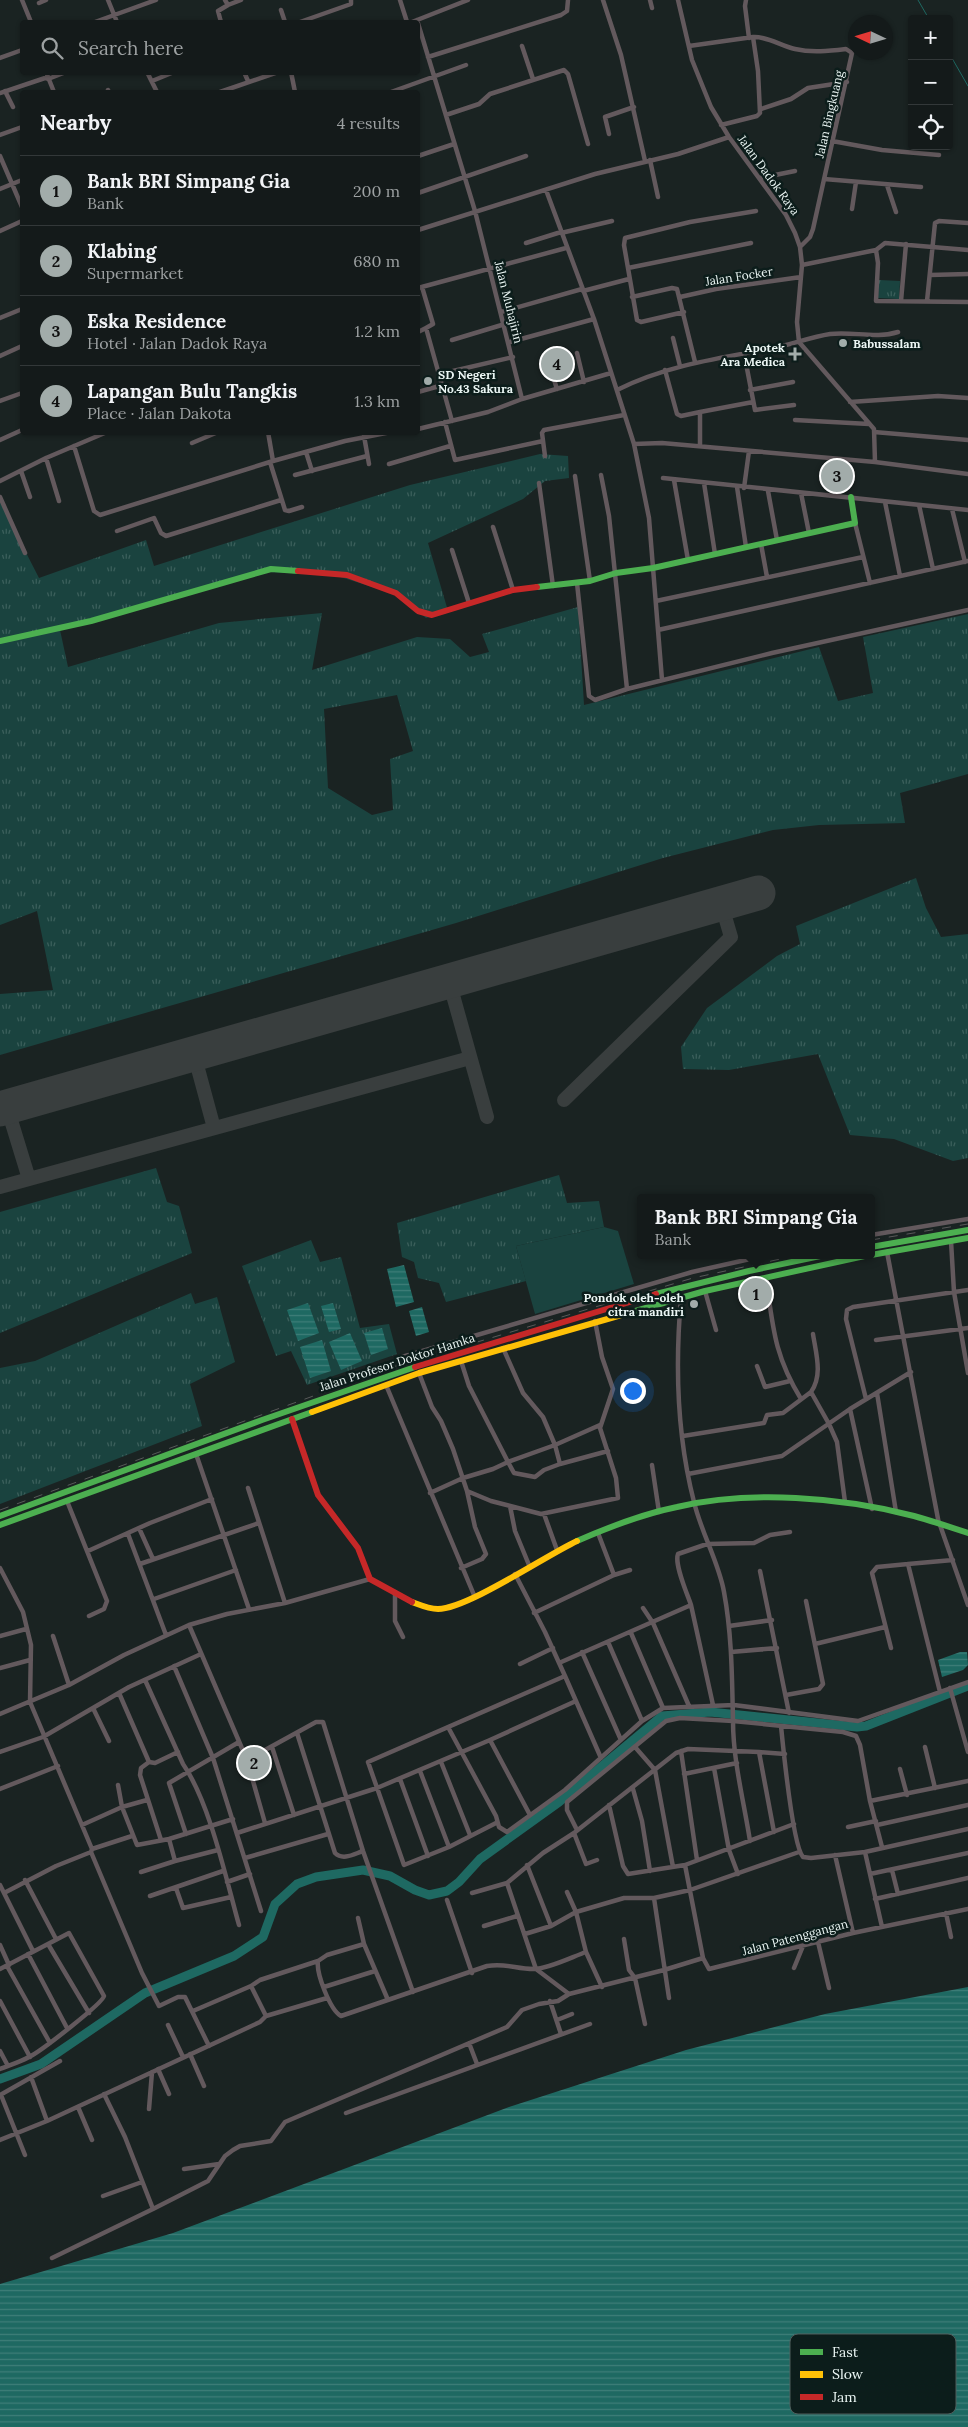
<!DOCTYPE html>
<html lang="en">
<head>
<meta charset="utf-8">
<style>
  :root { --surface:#141a1a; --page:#1d2323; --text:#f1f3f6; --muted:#9da1a2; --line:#333839; --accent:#a2acaa }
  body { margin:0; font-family:Lora,serif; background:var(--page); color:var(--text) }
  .controls { position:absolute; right:15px; top:15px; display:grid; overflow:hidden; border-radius:5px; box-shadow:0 1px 4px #0004 }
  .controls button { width:45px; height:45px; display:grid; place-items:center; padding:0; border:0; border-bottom:1px solid var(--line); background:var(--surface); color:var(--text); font:25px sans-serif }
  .compass { position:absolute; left:848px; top:15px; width:45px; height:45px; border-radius:50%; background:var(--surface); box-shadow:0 1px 4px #0004; rotate:274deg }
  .you { position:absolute; left:632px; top:1390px; width:18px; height:18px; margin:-12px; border:4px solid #fff; border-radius:50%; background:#1a73e8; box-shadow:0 0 0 8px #1a73e833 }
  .badge { display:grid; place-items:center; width:32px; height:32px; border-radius:50%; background:var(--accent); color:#111; font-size:16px; font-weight:700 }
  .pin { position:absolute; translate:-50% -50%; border:2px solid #fff; box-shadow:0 1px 5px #0006 }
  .popup { position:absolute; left:637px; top:1194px; width:238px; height:65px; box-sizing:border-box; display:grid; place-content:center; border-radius:5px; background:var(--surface); filter:drop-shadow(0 1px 4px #0005); font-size:16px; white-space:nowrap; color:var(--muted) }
  .popup b { font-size:19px; color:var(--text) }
  .popup::after { content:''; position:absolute; left:50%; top:100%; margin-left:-10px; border:10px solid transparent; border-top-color:var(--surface) }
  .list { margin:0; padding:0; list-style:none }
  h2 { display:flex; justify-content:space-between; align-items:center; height:65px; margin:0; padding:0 20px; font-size:21px }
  h2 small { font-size:16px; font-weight:400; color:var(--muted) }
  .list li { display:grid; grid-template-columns:32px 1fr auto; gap:15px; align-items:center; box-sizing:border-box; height:70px; padding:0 20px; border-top:1px solid var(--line) }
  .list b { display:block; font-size:19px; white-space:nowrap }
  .list p { margin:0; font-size:16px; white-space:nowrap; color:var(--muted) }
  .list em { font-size:16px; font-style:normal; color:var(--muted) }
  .icon { flex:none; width:28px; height:28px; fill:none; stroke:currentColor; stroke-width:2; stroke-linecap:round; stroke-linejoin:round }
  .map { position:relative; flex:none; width:968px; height:2427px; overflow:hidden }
  .search { position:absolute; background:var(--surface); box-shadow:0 1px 4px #0004; left:20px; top:20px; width:400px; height:55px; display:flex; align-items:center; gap:12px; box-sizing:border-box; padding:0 18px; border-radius:5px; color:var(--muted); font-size:19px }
  .panel { position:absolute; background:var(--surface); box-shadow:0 1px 4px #0004; left:20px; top:90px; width:400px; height:345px; border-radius:5px }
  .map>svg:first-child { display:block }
  .grass { fill:url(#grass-tufts); fill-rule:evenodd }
  .green { fill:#1a433f }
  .water { fill:url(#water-rules) }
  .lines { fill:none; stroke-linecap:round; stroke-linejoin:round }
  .stream { stroke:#1e6962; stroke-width:1 }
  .river { stroke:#1e6962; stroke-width:9 }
  .taxiway { stroke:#393e3e; stroke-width:14 }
  .runway { stroke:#393e3e; stroke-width:35 }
  .street { stroke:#63595d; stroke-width:4.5 }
  .fast { stroke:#4caf50; stroke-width:6 }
  .slow { stroke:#ffc107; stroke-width:6 }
  .jam { stroke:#c62828; stroke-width:6 }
  .rail { stroke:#585959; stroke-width:1; stroke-dasharray:9 9; stroke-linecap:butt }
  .poi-dot { fill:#a2acaa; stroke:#0c1d1b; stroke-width:2 }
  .labels { text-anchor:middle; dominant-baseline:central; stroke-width:5; stroke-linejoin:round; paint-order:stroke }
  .street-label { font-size:12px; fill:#ebf6f4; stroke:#0c1d1b }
  .poi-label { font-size:12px; font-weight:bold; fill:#ebf6f4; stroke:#0c1d1b; text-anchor:start }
  .key { fill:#0c1d1b; stroke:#4f5e5c; stroke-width:1 }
  .key-label { font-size:14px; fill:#ebf6f4 }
</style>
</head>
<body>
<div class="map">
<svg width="968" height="2427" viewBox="0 0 968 2427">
  <defs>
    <pattern id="grass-tufts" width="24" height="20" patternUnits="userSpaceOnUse" patternTransform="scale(1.25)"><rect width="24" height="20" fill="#1a433f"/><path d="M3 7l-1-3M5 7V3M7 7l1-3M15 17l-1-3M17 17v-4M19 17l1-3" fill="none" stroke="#3b5f5b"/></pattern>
    <pattern id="water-rules" width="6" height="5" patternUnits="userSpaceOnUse" patternTransform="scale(1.25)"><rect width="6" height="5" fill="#1e6962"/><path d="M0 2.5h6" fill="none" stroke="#3f7f79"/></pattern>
  </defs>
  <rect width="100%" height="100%" fill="#1a2322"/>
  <path class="grass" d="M879,280L900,281L899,299L878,298Z
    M540,454L568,456L569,478L545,481L523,499L428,543L448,611L426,618L398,595L334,575L269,572L60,630L68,667L219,623L322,613L312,670L417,637L450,639L470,657L489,652L482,634L578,607L584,705L819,647L838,701L873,693L863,637L968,614V774L900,793L905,823L819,825L773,830L663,858L456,923L0,1055V994L53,990L37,911L0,925V502L39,578L146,540L154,566L410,485ZM397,695L413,751L390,759L393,810L372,815L328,788L324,709Z
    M916,878L926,908L941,937L968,934V1158L953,1161L894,1139L850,1135L818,1054L729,1070L683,1069L681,1047L707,1008L777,956L800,944L796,926Z
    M156,1168L167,1202L179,1206L192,1253L0,1333V1212Z
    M559,1175L567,1203L599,1201L604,1227L516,1246L526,1281L446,1302L439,1283L418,1278L414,1262L402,1257L397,1223Z
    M311,1240L320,1262L341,1257L360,1328L389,1324L397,1354L307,1385L291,1351L276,1356L242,1266Z
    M191,1293L195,1304L217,1297L235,1362L190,1384L202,1426L0,1504V1368L35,1361Z"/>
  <path class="green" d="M604,1227L618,1231L634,1284L535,1314L516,1246Z"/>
  <path class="water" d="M404,1265L414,1302L396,1307L387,1269Z
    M308,1303L319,1333L298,1341L287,1310Z
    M333,1303L341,1329L329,1332L321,1306Z
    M422,1307L429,1332L416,1336L409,1311Z
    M382,1328L388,1349L371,1355L364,1333Z
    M350,1333L362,1361L341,1370L329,1342Z
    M322,1340L331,1371L310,1378L300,1347Z
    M960,1652H967L968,1665L963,1670L942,1677L938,1660Z
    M968,1987V2427H0V2284L173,2233L509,2107L686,2050L825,2014Z"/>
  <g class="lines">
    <path class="stream" d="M918,0L929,19
      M949,53L968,86"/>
    <path class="river" d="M0,2079L41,2064L145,1993L234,1956L263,1937L275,1904L297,1884L316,1877L363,1870L390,1876L415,1890L429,1895L447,1891L459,1882L480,1859L559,1802L662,1716L710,1712L857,1727L866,1726L968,1686"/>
    <path class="taxiway" d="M449,981L487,1117
      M194,1054L214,1128
      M564,1100L731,937L721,903
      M7,1107L29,1179
      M0,1187L470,1058"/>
    <path class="runway" d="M0,1109L758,893"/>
    <path class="street" d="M22,0L31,22
      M108,0L117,22
      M400,0L407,22
      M603,0L621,55L645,161
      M650,0L652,8
      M678,0L692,60L711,107L729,137L786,215L795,233L800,247L802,265L797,322L799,342L874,429L875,462
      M746,0L745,6L749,38
      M39,3L46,0
      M228,5L241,0
      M281,10L285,22
      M417,20L475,211L522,399
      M95,22L156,0
      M221,22L218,11L228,5L225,0
      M300,22L351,4V0
      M412,22L468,0
      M753,37C767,36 781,46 795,49C812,53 829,51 846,49L852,53L813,229L810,237L800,247
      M522,46L533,79
      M689,46L753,37L758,71L760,113L757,116L721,125
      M428,57L561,15L567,11L568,0
      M0,58L22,50
      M46,72L54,92
      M147,72L157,92
      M244,72L248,81
      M291,72L295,92
      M48,79L66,72
      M152,81L174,72
      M108,90L109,92
      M5,91L13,107
      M220,92L278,72
      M391,92L466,65
      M0,93L48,77
      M761,109L791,99L808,88L847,82
      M446,115L479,104L490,94L564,70L568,74L588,144
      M609,134L605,117L634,107
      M0,135L22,127
      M832,141L882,150L939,155
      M0,156L22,207
      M418,156L454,144
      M650,160L658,197
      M760,178L795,171
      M824,179L921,187
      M887,185L896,212
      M0,189L22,180
      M546,190L594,319L634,444L649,518L662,680
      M418,193L526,156
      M852,209L856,182
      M418,230L595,174L678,154L729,137
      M0,231L22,221
      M561,233L612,221
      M526,243L561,232
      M876,250L878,263L876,301L968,302
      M802,265L876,250L885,243L968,250
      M628,268L751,243
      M930,275L968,274
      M422,287L433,324L426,328
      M418,288L566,248
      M583,291L629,279
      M632,297L672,288L677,289L695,362
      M680,297L716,289L801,277
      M901,301L906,244
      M927,301L935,223L939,221L968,223
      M501,312L582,289
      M684,312L641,322L637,320L624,245L625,238L690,222L756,211
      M0,318L22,309
      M418,332L426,328L452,421
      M673,338L680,366
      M452,340L505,324
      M510,342L594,319
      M577,353L584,382
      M744,353L755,410L794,405
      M0,356L22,346
      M548,361L557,389
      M665,370L677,414L681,416L700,412
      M440,374L513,357
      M617,390C667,365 720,358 774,348C793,344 811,337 830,334C852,331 876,339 898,332
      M750,390L793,382
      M418,392L443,385
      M0,401L22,393
      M850,402L938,396L968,398
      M795,420L869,424
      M445,422L455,460L543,441
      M418,429L488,412L522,399L611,373
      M268,432L273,461
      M874,432L968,440
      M364,436L369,464
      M0,440L22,430
      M192,443L218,432
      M634,444L662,443L875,462L968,474
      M74,446L94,511L100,515L273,461L345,441L391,432
      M700,446V412L753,402
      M306,452L312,471
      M545,456L542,433L544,430L624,415
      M46,458L59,501
      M270,462L285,510L289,511L302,507
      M389,464L450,446
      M21,471L30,497
      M295,475L367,456
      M601,475L609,516L627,689L772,653L968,610
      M575,476L590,581
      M663,478L968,510
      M674,480L688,560
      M0,481L46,458L107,432
      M539,483L553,586
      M704,483L715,554
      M737,487L746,547
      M744,488L749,451
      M768,491L777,540
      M801,493L809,533
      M0,497L25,553
      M885,502L900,576
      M919,505L933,569
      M952,509L965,562
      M855,523L870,583
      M493,527L513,590
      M117,531L154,518L161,533L166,536L281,500
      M761,544L767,577
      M452,550L469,603
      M577,583L589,696L595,700L627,689
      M656,601L863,557
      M658,630L968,561
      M871,1235L968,1219
      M951,1241L954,1292L968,1373
      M887,1252L939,1524
      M766,1278C773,1327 774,1355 801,1399
      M705,1291L716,1330
      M681,1298C675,1366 677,1436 694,1502C701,1532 719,1563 724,1592C732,1635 732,1678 733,1721C733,1761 744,1802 750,1841
      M876,1340L968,1328
      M402,1357L692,1272L768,1255
      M461,1361L469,1386L508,1462L555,1445L543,1417L523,1393L503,1348
      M757,1366L765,1387L790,1381
      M419,1373L432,1407L441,1421L453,1449L467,1491L475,1527L486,1554L482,1559L461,1568
      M386,1385L474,1595
      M811,1392C823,1375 816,1354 813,1334
      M877,1393L896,1512
      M866,1399L846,1319L847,1310L853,1307L968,1290
      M850,1409L872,1509
      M600,1425L555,1445L560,1464L608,1451
      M683,1436L764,1423L767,1415L783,1413L811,1392L829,1424L837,1442L845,1502
      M196,1454L249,1609
      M652,1465L659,1512
      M688,1474L782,1456L850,1409L911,1372
      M248,1488L285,1603
      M467,1491L491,1501L541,1514L618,1498L616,1478L600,1428L613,1389L602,1357L595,1321
      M430,1493L463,1478L493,1469L508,1462L514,1473L535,1477L544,1470L560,1464
      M67,1501L107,1601L104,1609L89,1616
      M510,1506L515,1531L529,1565
      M544,1514L557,1550
      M940,1525L968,1605
      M139,1528L153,1559
      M128,1534L166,1635
      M88,1551L150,1523L212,1499
      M140,1564L259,1523
      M0,1568L23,1612L31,1645L30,1702L92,1849L91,1852L56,1866L4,1893
      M760,1571L789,1713
      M515,1574L545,1632L565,1676
      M614,1575L630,1570
      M395,1592V1621L403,1637
      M154,1599L236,1570
      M691,1605C687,1593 674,1564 678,1554L707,1544L754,1543L770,1535L790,1532
      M643,1608L653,1623L689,1706
      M534,1613L614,1575L598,1533
      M189,1625L247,1760L265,1823
      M729,1626L772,1620
      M631,1633L663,1708
      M0,1636L26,1629
      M53,1636L69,1685
      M608,1642L642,1721
      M815,1644L885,1627
      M891,1648L872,1573L877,1567L908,1564
      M582,1652L621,1740
      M731,1652L777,1648
      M559,1663L691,1605L713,1705
      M520,1664L553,1648
      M174,1666L213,1758L261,1911
      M0,1668L30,1660
      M145,1680L183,1764C210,1803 226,1879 239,1925
      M950,1688L968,1752
      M940,1692L908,1564L953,1560
      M119,1693L149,1762L155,1763L178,1752
      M786,1695L819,1689L823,1684L806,1601
      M93,1708L109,1741
      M0,1714L69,1685L124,1655L189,1625L227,1614L285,1603L370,1579
      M781,1726C783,1746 793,1846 803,1857L811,1858L865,1852L968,1829
      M448,1727L496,1816L499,1827L507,1832L565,1790L642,1721L663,1708L734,1705L858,1721L968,1682
      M297,1733L335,1853C343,1861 354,1854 363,1851
      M272,1747L294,1815
      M635,1747L655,1770L673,1867
      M925,1747L935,1788
      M681,1751L697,1860
      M0,1752L43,1737L129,1687L201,1654
      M759,1752L785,1754
      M247,1760L316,1722H323L363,1851L413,1992
      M149,1762L141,1768L140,1775L161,1840
      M441,1762L470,1835
      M714,1768L729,1850L738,1874
      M900,1769L907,1795
      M420,1771L449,1847
      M684,1774L737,1763
      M400,1779L428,1856
      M118,1785L122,1807L137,1845L169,1839L233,1819
      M0,1789L58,1766
      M633,1789L642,1821L650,1871
      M870,1801L968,1781
      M609,1805L623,1866L628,1874L685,1865L794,1824
      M530,1815L490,1740L576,1701
      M496,1823L449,1847L404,1865L368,1762L565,1676L601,1758
      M82,1825L122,1807L147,1800
      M877,1825L968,1805
      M848,1827L876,1821
      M577,1830L567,1810V1802L666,1721L680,1718L733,1721L843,1732L856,1736L860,1745L870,1801L882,1847
      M237,1833L377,1788L490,1740
      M574,1833L586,1864L597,1860
      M186,1834L169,1783L239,1742
      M169,1839L175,1861L218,1850
      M92,1849L132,1836
      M91,1852L142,1973L159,2006L178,1997H185L209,2046
      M865,1852L882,1927
      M835,1855L853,1933
      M245,1858L328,1834
      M527,1865L551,1926
      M685,1865L703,1958L709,1969L853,1933L968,1909
      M892,1870L898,1894
      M141,1872L175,1861
      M870,1874L968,1853
      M25,1880L56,1939
      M227,1882L250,1874
      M507,1883L536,1969L569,1994L664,1970L703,1958
      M0,1885L33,1951
      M176,1888L183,1908L231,1897
      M567,1892L576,1912L586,1952L602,1987
      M472,1893L507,1883L543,1853L574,1833L676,1753L688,1749L759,1752L774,1832
      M150,1896L223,1871
      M654,1898L669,1998
      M875,1899L968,1878
      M447,1900L472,1973
      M946,1913L951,1937
      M358,1918L364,1944L388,2000
      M484,1926L517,1916
      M525,1934L551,1926L576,1912L624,1898H654L690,1890L799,1852
      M624,1939L629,1970L635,1978L645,2024
      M818,1942L829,1988
      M48,1944L89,2013
      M364,1944L327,1955L318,1961C316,1973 330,2010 341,2016L487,1966C508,1963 515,1969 534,1969C548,1969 572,1957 586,1952
      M0,1945L9,1965
      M28,1954L67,2028
      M7,1966L50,2043
      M794,1968L803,1946
      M0,1969L69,1933L104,1996C103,2003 40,2052 29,2057C20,2062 10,2065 0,2069
      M251,1986L260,1980L318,1961
      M324,1987L375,1971
      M0,2001L30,2057
      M550,2001L561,2034
      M193,2011L251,1986L266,2016
      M557,2020L572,2014
      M168,2025L183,2057
      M469,2043L477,2064
      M0,2051L8,2066
      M190,2054L204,2086
      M158,2069L169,2094
      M31,2077L47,2121
      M104,2094L125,2137L153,2209L208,2181L225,2156L233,2150L240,2146L271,2141L285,2122L507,2027L522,2010L539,2004L558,2001L569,1994
      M0,2095L60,2061
      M1,2095L25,2155
      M78,2107L92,2140
      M149,2109L152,2072
      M346,2113L590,2024
      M0,2140L47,2121L260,2022L266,2016L327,1998
      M184,2169L219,2164
      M103,2196L142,2182
      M52,2258L153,2209"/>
    <path class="fast" d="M537,587L590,581L616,573L653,568L855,523L851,497
      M0,641L91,621L271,569L298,571
      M871,1247L968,1230
      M871,1255L968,1238
      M656,1294L749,1271L825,1255
      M625,1314L705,1291L869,1255
      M0,1516L262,1420L415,1367
      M0,1525L312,1412
      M577,1541C609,1527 642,1514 677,1507C750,1490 842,1497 914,1516C932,1521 950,1527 968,1533"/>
    <path class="slow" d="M312,1412L419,1373L625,1314
      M412,1602C420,1605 429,1609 438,1609C467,1609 545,1556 577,1541"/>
    <path class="jam" d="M298,571L347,575L396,593L418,611L432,615L513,590L537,587
      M415,1367L656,1294
      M292,1419L318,1495L358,1548L370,1579L412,1602"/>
    <path class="rail" d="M871,1240L968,1224
      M0,1510L393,1367L693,1278L799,1255"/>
  </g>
  <g class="poi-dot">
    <circle cx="843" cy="343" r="5"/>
    <path d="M792.5 346.5h5v5h5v5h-5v5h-5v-5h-5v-5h5z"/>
    <circle cx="428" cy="381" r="5"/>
    <circle cx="694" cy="1304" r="5"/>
  </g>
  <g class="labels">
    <g class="street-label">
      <text transform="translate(829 114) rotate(-77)">Jalan Bingkuang</text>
      <text transform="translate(769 175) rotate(54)">Jalan Dadok Raya</text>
      <text transform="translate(739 276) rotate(-9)">Jalan Focker</text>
      <text transform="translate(509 302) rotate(76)">Jalan Muhajirin</text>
      <text transform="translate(397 1362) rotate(-18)">Jalan Profesor Doktor Hamka</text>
      <text transform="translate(795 1937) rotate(-15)">Jalan Patenggangan</text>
    </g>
    <g class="poi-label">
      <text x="853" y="343">Babussalam</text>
      <text x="785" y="347" text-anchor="end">Apotek<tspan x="785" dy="14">Ara Medica</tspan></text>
      <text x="438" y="374">SD Negeri<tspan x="438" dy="14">No.43 Sakura</tspan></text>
      <text x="684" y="1297" text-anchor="end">Pondok oleh-oleh<tspan x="684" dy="14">citra mandiri</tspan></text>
    </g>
  </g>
  <rect x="790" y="2334" width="166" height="80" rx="8" class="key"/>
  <rect x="800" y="2349" width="23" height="6" fill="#4caf50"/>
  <rect x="800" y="2371" width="23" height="7" fill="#ffc107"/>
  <rect x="800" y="2394" width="23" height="6" fill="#c62828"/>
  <g class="key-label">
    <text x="832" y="2357">Fast</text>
    <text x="832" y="2379">Slow</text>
    <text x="832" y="2402">Jam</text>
  </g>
</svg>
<div class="controls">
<button>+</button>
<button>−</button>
<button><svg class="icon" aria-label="locate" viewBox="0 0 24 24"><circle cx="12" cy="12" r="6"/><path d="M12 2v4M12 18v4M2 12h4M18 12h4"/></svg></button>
</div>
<svg class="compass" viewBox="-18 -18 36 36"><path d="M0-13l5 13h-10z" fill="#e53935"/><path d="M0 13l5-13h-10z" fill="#9da1a2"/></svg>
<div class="you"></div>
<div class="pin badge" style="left:756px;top:1294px">1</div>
<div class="popup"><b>Bank BRI Simpang Gia</b>Bank</div>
<div class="pin badge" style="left:254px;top:1763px">2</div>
<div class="pin badge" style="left:837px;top:476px">3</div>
<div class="pin badge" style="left:557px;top:364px">4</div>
<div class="search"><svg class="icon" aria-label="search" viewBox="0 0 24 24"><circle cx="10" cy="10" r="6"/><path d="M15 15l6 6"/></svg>Search here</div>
<section class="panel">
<h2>Nearby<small>4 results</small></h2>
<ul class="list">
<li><span class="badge">1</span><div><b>Bank BRI Simpang Gia</b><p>Bank</p></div><em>200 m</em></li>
<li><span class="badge">2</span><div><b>Klabing</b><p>Supermarket</p></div><em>680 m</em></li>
<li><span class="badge">3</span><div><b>Eska Residence</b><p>Hotel · Jalan Dadok Raya</p></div><em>1.2 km</em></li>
<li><span class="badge">4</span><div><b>Lapangan Bulu Tangkis</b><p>Place · Jalan Dakota</p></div><em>1.3 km</em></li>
</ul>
</section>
</div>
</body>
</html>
